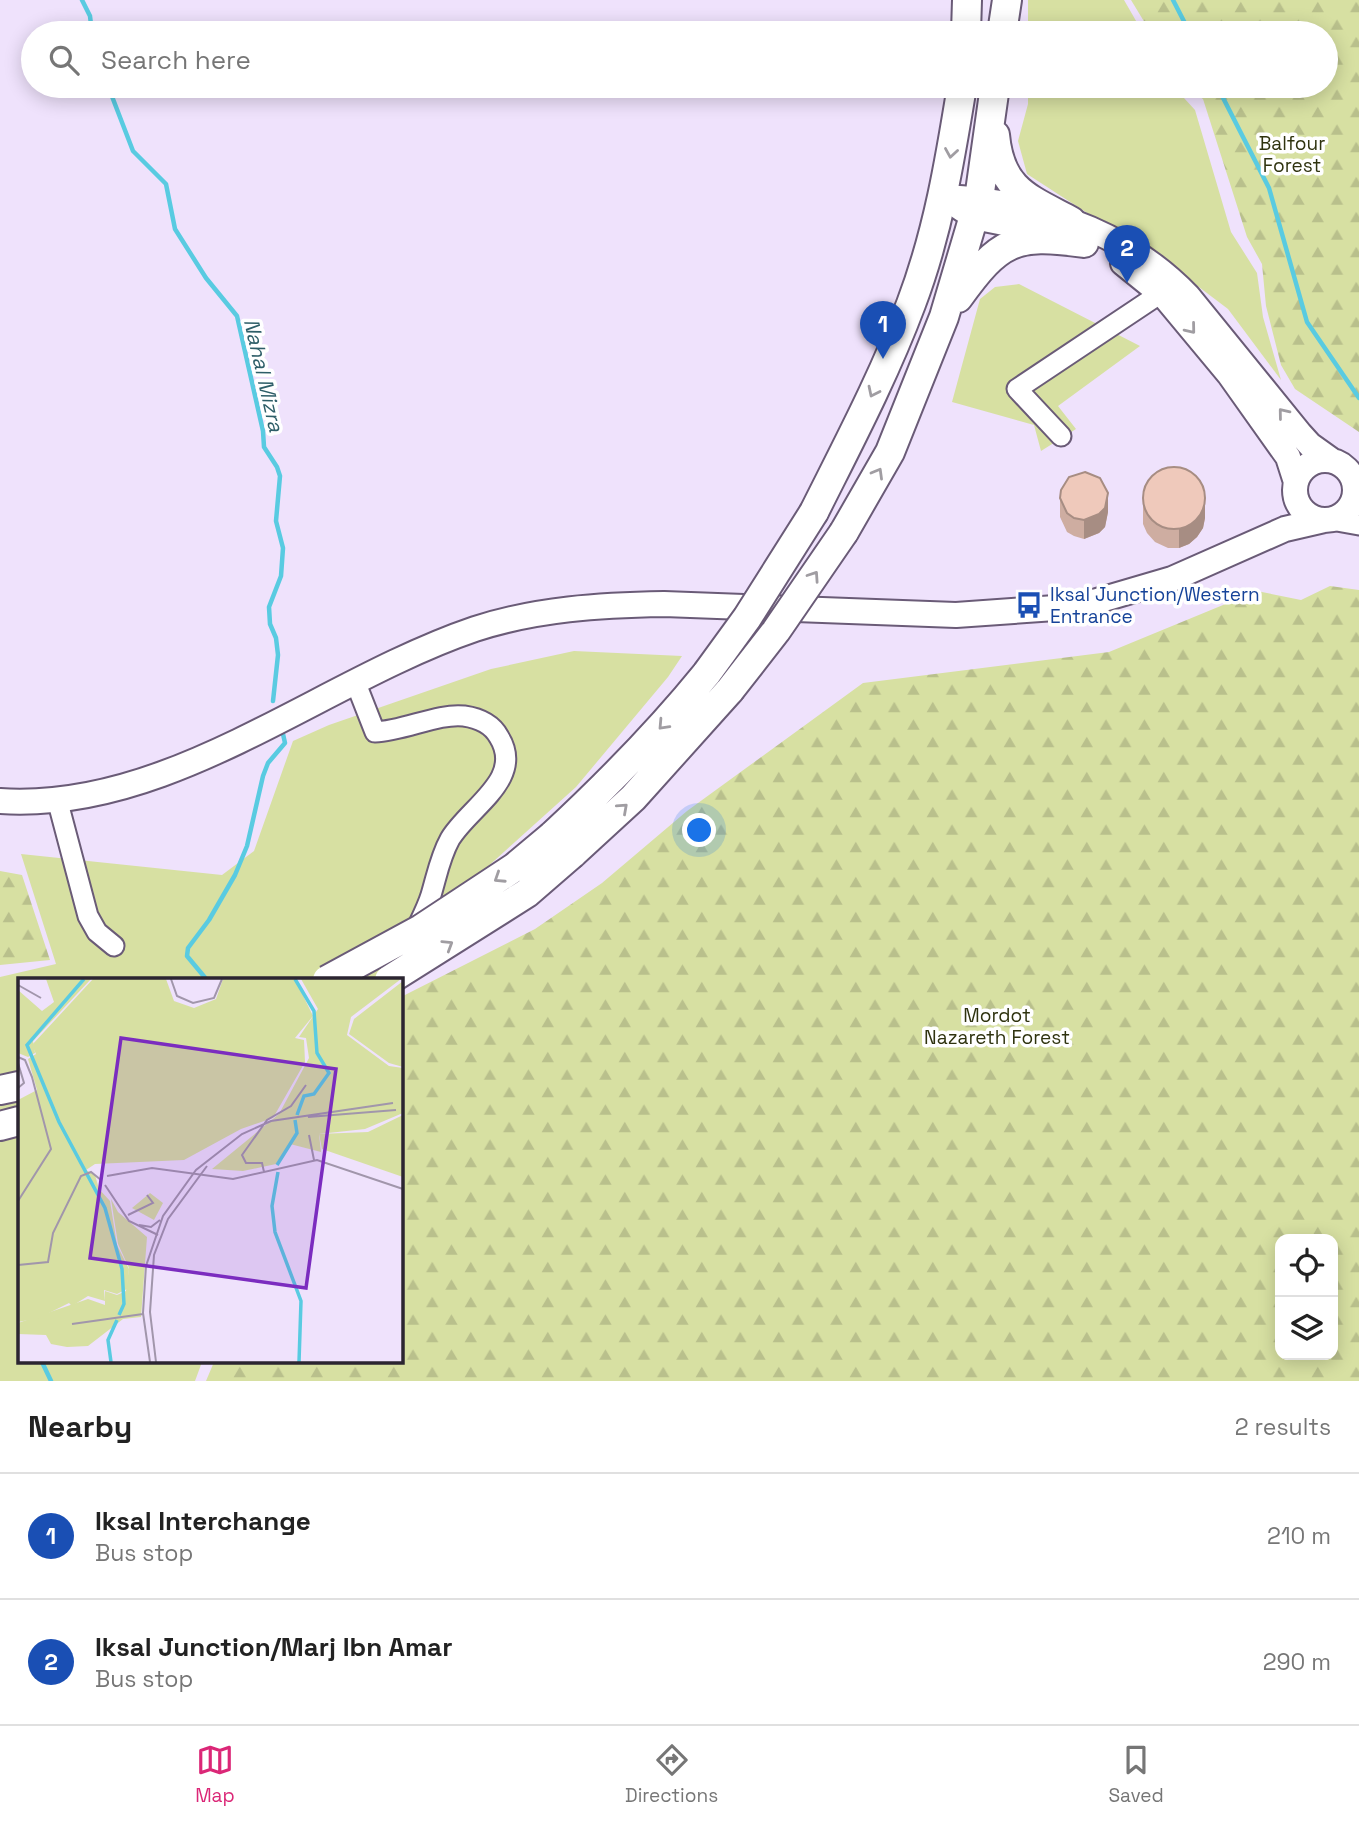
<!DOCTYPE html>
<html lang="en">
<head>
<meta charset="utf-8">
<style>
  :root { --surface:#fff; --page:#f2f2f2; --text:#222; --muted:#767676; --line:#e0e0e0; --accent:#db2777 }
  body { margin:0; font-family:"Space Grotesk",sans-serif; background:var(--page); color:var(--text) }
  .controls { position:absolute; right:21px; bottom:21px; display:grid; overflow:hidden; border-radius:14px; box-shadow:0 4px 18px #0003 }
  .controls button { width:63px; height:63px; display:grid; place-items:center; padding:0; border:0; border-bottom:2px solid var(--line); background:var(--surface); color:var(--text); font:35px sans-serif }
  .you { position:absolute; left:700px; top:831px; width:24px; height:24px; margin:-18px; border:5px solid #fff; border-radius:50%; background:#1a73e8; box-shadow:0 0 0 10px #1a73e833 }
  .badge { display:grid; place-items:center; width:46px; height:46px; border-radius:50%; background:var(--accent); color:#fff; font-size:23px; font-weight:700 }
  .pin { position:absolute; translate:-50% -58px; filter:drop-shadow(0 2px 4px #0008) }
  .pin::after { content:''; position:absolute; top:37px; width:24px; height:21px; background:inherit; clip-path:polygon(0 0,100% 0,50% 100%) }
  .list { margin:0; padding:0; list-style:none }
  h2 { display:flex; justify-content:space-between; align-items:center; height:91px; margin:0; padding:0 28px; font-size:30px }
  h2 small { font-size:23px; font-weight:400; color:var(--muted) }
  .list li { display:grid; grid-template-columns:46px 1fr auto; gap:21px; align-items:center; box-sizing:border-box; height:126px; padding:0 28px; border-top:2px solid var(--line) }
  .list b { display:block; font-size:26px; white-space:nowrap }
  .list p { margin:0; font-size:23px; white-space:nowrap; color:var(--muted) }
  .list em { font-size:23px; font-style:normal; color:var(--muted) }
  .icon { flex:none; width:38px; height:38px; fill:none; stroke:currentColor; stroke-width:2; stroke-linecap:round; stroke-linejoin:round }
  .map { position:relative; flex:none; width:1359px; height:1381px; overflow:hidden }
  .search { position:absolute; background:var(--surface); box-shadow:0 4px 18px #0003; left:21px; right:21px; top:21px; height:77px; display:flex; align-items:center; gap:18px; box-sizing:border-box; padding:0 24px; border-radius:38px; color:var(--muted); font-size:26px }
  .sheet { height:343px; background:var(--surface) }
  nav { display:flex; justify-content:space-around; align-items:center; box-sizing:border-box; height:98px; border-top:2px solid var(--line); background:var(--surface); font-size:19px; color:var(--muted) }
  nav a { display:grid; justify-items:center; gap:4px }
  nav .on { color:var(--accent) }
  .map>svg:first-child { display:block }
  .green { fill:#d7e0a2 }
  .forest { fill:url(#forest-firs); fill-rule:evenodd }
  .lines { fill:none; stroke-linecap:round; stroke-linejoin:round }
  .stream { stroke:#59cbe1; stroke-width:4.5 }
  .minor-casing { stroke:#6a5b77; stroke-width:23 }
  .major-casing { stroke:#6a5b77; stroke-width:28 }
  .highway-casing { stroke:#6a5b77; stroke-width:32 }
  .minor { stroke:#fff; stroke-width:19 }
  .major { stroke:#fff; stroke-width:24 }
  .highway { stroke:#fff; stroke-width:28 }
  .highway-bridge-casing { stroke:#6a5b77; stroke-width:32; stroke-linecap:butt }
  .highway-bridge { stroke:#fff; stroke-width:28 }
  .wall { fill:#ceada1 }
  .shaded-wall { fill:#a78d83 }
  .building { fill:#efc9bb; stroke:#a78d83; stroke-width:2 }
  .oneway { stroke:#a09da2 }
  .labels { text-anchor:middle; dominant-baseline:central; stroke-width:7; stroke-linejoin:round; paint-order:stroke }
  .park-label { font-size:19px; fill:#2f330f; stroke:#fff }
  .transit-label { font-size:19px; fill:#164399; stroke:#fff; text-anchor:start }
  .water-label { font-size:21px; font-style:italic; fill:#2e5e68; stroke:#fff }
  .inset-river { fill:none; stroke:#59cbe1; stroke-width:3.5 }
  .inset-road { fill:none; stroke:#a196ab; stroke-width:2 }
  .view { fill:#7b2cbf; fill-opacity:0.15; stroke:#7b2cbf; stroke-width:3.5 }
  .inset-edge { fill:none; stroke:#2b2531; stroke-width:3.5 }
</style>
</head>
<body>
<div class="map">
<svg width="1359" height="1381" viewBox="0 0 1359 1381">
  <defs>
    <pattern id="forest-firs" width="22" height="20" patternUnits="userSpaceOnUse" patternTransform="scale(1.75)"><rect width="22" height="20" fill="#d7e0a2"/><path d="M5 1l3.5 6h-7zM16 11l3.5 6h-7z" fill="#b9c08c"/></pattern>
  </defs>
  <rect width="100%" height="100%" fill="#efe2fc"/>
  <path class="green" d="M1028,0H1124L1143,33H1028Z
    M1028,86H1173L1195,110L1231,232L1257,273L1263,317L1281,380L1228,309L1183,275L1027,174L1018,141L1028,104Z
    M1019,284L1140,346L1058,406L1076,429L1041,451L1034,425L952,402L980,299L995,287Z
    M574,651L682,656L668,677L576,787L484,870L379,980H19V1362H202L195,1381H0V977L56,964L21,854L222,875L254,851L293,741L329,725L491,669Z"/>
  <path class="forest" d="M1131,0H1359V432L1295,389L1281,365L1266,306L1262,264L1247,237L1203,99L1183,86H1326V33H1151Z
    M1330,586L1359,590V1381H206L214,1362H401V997L535,929L602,883L687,811L863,683L1109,652L1257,591L1301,600ZM1333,1239V1355H1280V1239Z
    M0,871L22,875L50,960L0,965Z"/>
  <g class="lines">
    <path class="stream" d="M82,0L90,16L92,33
      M1173,0L1190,33
      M108,86L133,151L166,184L175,229L206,278L237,316L263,431L264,447L277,467L280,476L276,521L283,548L281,576L269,607L270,624L276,638L278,655L273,701
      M1217,86L1269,188L1307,322L1359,398
      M207,980L187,956L188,948L209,920L235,875L247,846L263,776L268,763L285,743L283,734
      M42,1362L51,1381"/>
    <defs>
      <path id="minor" d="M1061,436L1017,389L1161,293
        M1355,490L1359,496
        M1331,520L1359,525
        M355,681L375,732C404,731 438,713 464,716C478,718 492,724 499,737C525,779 469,807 450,839C440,857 437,875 431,895C427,908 420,921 414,934
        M57,799L88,916L97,932L114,946"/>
      <path id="major" d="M944,197C1036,202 1123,229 1188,296L1300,434L1310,445L1331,460
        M959,207L974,217L1055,233
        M1123,263L1165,297L1229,374L1288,457L1296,482
        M1295 490a30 30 0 1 1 60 0a30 30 0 1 1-60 0Z
        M0,801C171,812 319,682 475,629C536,609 601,605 664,604L956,615L1055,608L1097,601L1172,579L1285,529L1324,520"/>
      <path id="highway" d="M966,33L967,0
        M1002,33L1007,0
        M995,135C1000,190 1028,198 1071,221
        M958,298C999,241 1014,233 1084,243
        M814,512C848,444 884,376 911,304C938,233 950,160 962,86
        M844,532L890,452L944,317L979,199L995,86
        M552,836C607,785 660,731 707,673
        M572,854L633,798L730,690
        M0,1090L19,1086
        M0,1126L19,1121"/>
    </defs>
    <use href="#minor" class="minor-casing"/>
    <use href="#major" class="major-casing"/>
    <use href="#highway" class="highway-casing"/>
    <use href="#minor" class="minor"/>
    <use href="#major" class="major"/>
    <use href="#highway" class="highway"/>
    <defs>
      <path id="highway-bridge" d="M707,673L747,618L814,512
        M730,690L776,631L844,532
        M327,980L421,929L515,867L552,836
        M389,980L527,893L572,854"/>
    </defs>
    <use href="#highway-bridge" class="highway-bridge-casing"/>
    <use href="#highway-bridge" class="highway-bridge"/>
  </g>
  <path class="wall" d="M1143,494L1205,518L1203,528L1197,537L1189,544L1179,548H1168L1155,542L1147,533L1143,524Z
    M1060,498L1108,512L1105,527L1099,533L1084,539L1074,536L1067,532L1060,517Z"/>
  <path class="shaded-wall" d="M1108,493V512L1105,527L1099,533L1084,539V520Z
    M1205,499V518L1203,528L1197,537L1189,544L1179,548V529Z"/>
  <path class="building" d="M1143 498a31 31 0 1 1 62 0a31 31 0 1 1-62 0Z
    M1085,472L1100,478L1108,493L1105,508L1099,514L1084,520L1074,518L1067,513L1060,498L1061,490L1069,477Z"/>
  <defs><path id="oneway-chevron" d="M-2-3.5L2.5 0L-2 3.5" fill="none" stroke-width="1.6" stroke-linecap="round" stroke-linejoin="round" transform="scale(1.75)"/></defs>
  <g class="oneway">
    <use href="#oneway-chevron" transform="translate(951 153) rotate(99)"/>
    <use href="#oneway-chevron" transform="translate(1191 329) rotate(51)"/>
    <use href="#oneway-chevron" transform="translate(873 392) rotate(116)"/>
    <use href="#oneway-chevron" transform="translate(1283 413) rotate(-129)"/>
    <use href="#oneway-chevron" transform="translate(878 473) rotate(-60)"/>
    <use href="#oneway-chevron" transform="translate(814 576) rotate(-56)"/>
    <use href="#oneway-chevron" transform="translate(663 725) rotate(133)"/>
    <use href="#oneway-chevron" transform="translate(623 808) rotate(-42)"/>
    <use href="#oneway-chevron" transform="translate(499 878) rotate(147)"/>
    <use href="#oneway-chevron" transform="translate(448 945) rotate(-32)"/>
  </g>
  <defs>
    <symbol id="bus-bare" viewBox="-9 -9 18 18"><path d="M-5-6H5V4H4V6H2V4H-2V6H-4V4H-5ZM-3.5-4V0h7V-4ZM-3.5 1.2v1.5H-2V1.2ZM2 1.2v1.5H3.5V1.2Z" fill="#1a4fb4" stroke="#fff" stroke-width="2.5" paint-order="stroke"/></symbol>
  </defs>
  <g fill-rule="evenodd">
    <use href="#bus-bare" x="1010" y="586" width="38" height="38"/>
  </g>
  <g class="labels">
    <g class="park-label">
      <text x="1292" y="143">Balfour<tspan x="1292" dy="22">Forest</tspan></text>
      <text x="997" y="1015">Mordot<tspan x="997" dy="22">Nazareth Forest</tspan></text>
    </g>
    <g class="transit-label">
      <text x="1050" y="594">Iksal Junction/Western<tspan x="1050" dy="22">Entrance</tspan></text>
    </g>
    <g class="water-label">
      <text transform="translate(264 375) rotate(77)">Nahal Mizra</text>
    </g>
  </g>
  <g transform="translate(18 978)">
    <rect width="385" height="385" fill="#efe2fc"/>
    <path d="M28,1H73L15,63L17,75L10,79L0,75V12L24,33L36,24ZM283,1H383L333,39L329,57L371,88L385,90V135L347,151L301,156L303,174L272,166L258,186L225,193L194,191L261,136L291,80L288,60L281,59L300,31ZM132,215L145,225L136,242L114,230ZM93,221L100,234L129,259L123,339L105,341L70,368L49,369L33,366L28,357L0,356V345L70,321L87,327V313L99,317L108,313L111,290L100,266Z" fill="#d7e0a2"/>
    <path d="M75,1H148L156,23L176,30L198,21L205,1H277L295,38L277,60L286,62L287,84L255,140L223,151L166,182L77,186L68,192L77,197L81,211L92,223L99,267L111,291L109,311L99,316L86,312L87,323L70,318L54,328L51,325L21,340L0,344V122L19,112L10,81L18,76L14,67ZM385,3V89L371,85L331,56L336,41ZM385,137V199L304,171L301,156L350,154Z" fill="#d7e0a2"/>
    <path class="inset-river" d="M66,1L9,67L41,144L87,230L104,291L106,326L101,337M277,1L296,33L299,75L311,95L296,116L286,118L279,137M259,187L279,155L277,142M260,194L254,228L257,254L283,323L281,384M93,384L90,362L99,342"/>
    <path class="inset-road" d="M153,1L159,18L175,25L196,20L204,1M0,7L23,20M0,79L7,82L14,99L33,171L0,223M0,85L6,105L0,110M290,139L378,132M291,157L296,182M246,194L244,185H228L224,177L249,142L273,128L288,107M89,198L134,190L215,201L299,182L385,211M87,207L111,243L140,257M110,237L135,225L129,217M121,247L133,249L142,242M0,287L30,284L35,255L63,198L73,194L83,202M54,346L125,336M132,384L125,335L128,288L145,238L178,192L224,156L253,143L375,125M138,384L132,334L136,277L150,241L189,188"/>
    <path class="view" d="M103,60L318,91L288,310L72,280Z"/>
    <rect width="385" height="385" class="inset-edge"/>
  </g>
</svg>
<div class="controls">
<button><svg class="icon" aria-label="locate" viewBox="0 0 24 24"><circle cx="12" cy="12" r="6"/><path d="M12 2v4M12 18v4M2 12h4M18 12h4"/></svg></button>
<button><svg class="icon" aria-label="layers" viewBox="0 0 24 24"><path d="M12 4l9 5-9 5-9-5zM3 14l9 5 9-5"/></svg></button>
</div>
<div class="you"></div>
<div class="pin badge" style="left:883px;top:359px;background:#1a4fb4">1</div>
<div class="pin badge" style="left:1127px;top:283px;background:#1a4fb4">2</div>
<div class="search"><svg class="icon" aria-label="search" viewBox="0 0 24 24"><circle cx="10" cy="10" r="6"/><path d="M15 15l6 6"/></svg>Search here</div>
</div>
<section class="sheet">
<h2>Nearby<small>2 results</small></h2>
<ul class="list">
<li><span class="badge" style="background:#1a4fb4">1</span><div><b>Iksal Interchange</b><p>Bus stop</p></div><em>210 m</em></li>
<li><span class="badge" style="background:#1a4fb4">2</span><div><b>Iksal Junction/Marj Ibn Amar</b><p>Bus stop</p></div><em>290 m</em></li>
</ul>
</section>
<nav>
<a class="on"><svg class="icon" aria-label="map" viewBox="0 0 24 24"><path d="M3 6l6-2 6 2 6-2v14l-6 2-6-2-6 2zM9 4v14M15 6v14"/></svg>Map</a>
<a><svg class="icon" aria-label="directions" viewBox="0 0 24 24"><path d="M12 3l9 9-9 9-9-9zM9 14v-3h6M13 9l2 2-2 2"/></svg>Directions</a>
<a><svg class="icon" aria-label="saved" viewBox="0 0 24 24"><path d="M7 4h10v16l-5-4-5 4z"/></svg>Saved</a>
</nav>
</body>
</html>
